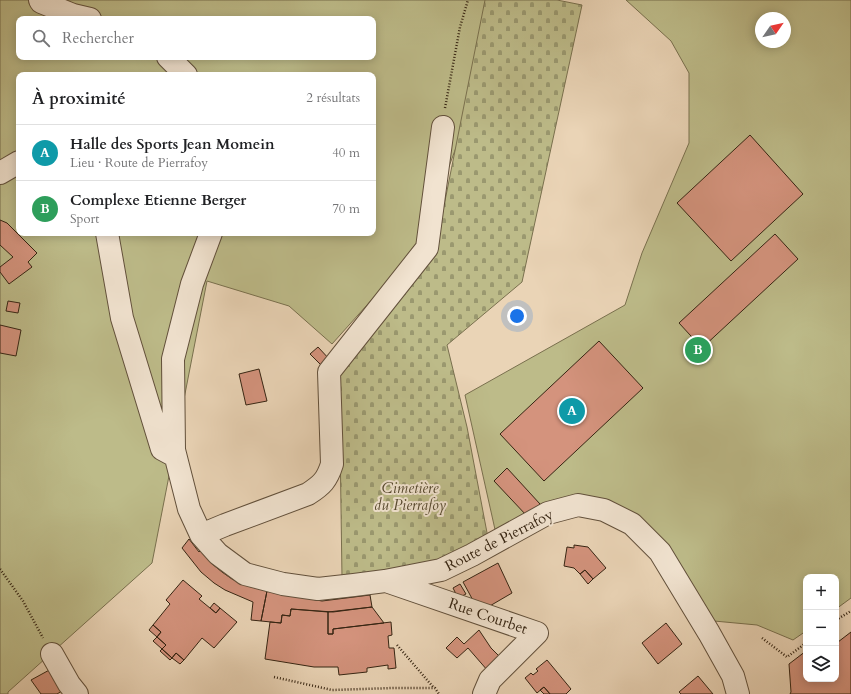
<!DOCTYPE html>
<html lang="fr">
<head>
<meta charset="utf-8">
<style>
  :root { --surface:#fff; --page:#f6f6f6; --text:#202124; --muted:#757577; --line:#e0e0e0; --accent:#8f2418 }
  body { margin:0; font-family:Cardo,serif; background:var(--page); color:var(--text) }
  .controls { position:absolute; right:12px; bottom:12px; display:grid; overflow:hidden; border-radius:8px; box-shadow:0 2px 10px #0003 }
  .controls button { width:36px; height:36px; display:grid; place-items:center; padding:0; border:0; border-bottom:1px solid var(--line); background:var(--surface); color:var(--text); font:20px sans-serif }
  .compass { position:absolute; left:755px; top:12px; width:36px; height:36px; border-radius:50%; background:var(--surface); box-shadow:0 2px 10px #0003; rotate:56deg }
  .you { position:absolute; left:517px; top:316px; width:14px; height:14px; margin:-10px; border:3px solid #fff; border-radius:50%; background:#1a73e8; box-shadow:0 0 0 6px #1a73e833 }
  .badge { display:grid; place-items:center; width:26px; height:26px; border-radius:50%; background:var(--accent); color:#fff; font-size:13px; font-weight:700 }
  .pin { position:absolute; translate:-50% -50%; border:2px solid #fff; box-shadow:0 1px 4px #0006 }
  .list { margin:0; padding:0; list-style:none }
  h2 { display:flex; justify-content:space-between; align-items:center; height:52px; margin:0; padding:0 16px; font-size:17px }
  h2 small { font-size:13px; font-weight:400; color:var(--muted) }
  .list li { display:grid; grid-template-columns:26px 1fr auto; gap:12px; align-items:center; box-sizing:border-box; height:56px; padding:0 16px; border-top:1px solid var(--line) }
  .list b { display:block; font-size:15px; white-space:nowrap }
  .list p { margin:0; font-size:13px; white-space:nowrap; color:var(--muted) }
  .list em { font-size:13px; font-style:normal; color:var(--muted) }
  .icon { flex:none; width:22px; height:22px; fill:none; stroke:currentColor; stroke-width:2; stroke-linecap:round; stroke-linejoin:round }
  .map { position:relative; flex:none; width:851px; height:694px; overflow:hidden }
  .search { position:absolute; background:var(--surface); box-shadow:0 2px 10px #0003; left:16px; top:16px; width:360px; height:44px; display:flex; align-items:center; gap:10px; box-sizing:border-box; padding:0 14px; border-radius:8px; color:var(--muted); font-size:15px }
  .panel { position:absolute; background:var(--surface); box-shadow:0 2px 10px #0003; left:16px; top:72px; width:360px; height:164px; border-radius:8px }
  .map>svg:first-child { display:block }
  .grass { fill:#bdbb89; stroke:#79704e; fill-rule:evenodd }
  .cemetery { fill:url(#cemetery-stones); stroke:#79704e }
  .building { fill:#d4937d; stroke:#352412 }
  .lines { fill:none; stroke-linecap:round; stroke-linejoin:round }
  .minor-casing { stroke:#62503b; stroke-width:24 }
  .path { stroke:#352412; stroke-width:2.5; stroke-dasharray:1 2; stroke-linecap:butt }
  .minor { stroke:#f1e3d0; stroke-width:22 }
  .labels { text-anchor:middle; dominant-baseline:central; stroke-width:4; stroke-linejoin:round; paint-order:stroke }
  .park-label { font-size:15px; font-style:italic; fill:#574a30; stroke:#f1e3d0 }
  .street-label { font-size:15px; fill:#352412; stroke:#f1e3d0 }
</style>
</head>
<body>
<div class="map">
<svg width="851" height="694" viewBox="0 0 851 694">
  <defs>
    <pattern id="cemetery-stones" width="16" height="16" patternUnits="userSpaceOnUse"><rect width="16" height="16" fill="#bdbb89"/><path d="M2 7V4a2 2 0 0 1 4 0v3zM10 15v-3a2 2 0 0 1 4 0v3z" fill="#9a986f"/></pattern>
  </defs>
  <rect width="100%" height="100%" fill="#ead4b6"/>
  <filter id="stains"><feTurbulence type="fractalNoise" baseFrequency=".005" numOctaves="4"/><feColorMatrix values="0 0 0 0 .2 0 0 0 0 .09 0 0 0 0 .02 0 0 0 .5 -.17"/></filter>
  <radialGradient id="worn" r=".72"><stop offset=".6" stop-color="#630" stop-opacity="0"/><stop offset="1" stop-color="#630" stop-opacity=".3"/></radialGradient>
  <path class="grass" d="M0,0H511L419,247L332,344L289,306L207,281L152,563L8,692V694H0ZM19,19H373V57H19ZM19,75H373V233H19Z
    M626,0H851V598L836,609V577H806V631L793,640L757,625L714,621L606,503L496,534L465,395L625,305L642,253L689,143V73L671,41ZM761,18H785V42H761Z"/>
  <path class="cemetery" d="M485,0H557L582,5L522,282L447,345L467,427L488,538L452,555L423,565L342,578L339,368L435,251Z"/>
  <path class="building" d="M750,135L803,194L731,261L677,203Z
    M0,220L7,223L37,253L28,262L32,267L9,284L0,272V267L13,257L0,245Z
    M775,234L798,259L702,348L679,323Z
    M8,301L20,303L18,313L6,311Z
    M0,325L21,330L16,356L0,353Z
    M599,341L643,388L544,481L500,434Z
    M318,347L331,361L324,368L310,354Z
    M259,369L267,401L246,405L239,374Z
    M507,468L540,504L527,516L494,481Z
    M189,539L199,552L201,550L211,563L222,572L232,579L248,586L267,591L261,621L251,620L253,602L225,590L214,583L201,572L182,548Z
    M574,545L588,547L606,568L593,579L585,570L580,574L574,568L564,566L567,547L574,548Z
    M498,563L512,593L488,607L475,604L463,582Z
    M585,570L593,579L588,584L580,574Z
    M183,580L202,596L199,599L216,613L220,608L237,622L214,648L202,638L184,660L176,653L172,658L162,649L166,645L157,637L161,632L153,625L170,604L166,600Z
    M460,584L466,594L458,598L453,588Z
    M267,591L322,601L370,595L372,607L333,612L291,609L290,616L282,615L281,623L261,621Z
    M214,603L220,608L216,613L210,608Z
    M372,607L384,623L333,629V634H328V612Z
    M291,609L328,612V634H333V629L391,622L392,635L388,636L389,648H394L396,668L388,669V665L367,668V672L339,675L338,667H314L265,659L270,622L281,623L282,615L290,616Z
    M666,623L682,644L658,664L642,643Z
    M153,625L161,632L157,637L149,630Z
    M479,630L491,648L501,658L488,671L468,648L457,658L446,648L457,637L464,644Z
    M851,632V694H790L791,692L789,664L806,651V679H836V639L838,642Z
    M157,637L166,645L162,649L153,641Z
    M162,649L172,658L170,660L160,651Z
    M176,653L184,660L180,664L172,658Z
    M547,660L571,689L566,694H550L544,687L537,693L525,678L531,673L533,675L538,671L536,669Z
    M53,668L65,689L57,694H41L31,680Z
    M698,676L713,694H681L679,692Z
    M544,687L550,694H544L540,690Z"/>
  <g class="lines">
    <defs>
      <path id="minor" d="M40,0L41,2L73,15L90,19
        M168,57L186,75
        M0,173L19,162
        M107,233L122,318L162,449L175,456
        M211,233L192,284L173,359L174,450L189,509L201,535L218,554L245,574L283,584L318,589L354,585L385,581L441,570L472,555L548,513L578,505L604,510L632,524L660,552L709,633L733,676L738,694
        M201,535L225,525L308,494C322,485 327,480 332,464L329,372L427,248L443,127
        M386,581L537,633L490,680L484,694
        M52,654L69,684L77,694"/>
    </defs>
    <use href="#minor" class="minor-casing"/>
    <path class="path" d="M445,108L460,27L468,0
      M0,569L23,601L43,638
      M836,620L851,611
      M762,638L787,657L806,643
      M397,645L434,688
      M274,677L332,690L393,688H435L439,694"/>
    <use href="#minor" class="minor"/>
  </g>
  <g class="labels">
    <g class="park-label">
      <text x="410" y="488">Cimetière<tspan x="410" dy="17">du Pierrafoy</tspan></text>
    </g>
    <g class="street-label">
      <text transform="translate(499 540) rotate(-27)">Route de Pierrafoy</text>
      <text transform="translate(488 616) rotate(19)">Rue Courbet</text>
    </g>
  </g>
  <rect width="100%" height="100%" filter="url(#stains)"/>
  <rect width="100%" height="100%" fill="url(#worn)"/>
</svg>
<div class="controls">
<button>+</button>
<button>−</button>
<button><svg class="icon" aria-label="layers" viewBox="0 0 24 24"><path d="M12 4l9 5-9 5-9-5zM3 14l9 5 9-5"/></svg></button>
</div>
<svg class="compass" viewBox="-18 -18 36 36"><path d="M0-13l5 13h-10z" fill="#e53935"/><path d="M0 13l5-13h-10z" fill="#757577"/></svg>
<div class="you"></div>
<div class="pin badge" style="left:572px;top:411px;background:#0f9aa8">A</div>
<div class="pin badge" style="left:698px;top:350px;background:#2e9e5b">B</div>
<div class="search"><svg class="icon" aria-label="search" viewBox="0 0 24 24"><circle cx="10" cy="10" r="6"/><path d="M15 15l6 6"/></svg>Rechercher</div>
<section class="panel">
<h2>À proximité<small>2 résultats</small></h2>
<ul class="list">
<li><span class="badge" style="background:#0f9aa8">A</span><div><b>Halle des Sports Jean Momein</b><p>Lieu · Route de Pierrafoy</p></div><em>40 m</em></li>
<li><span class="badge" style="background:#2e9e5b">B</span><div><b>Complexe Etienne Berger</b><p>Sport</p></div><em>70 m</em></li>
</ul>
</section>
</div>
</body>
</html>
